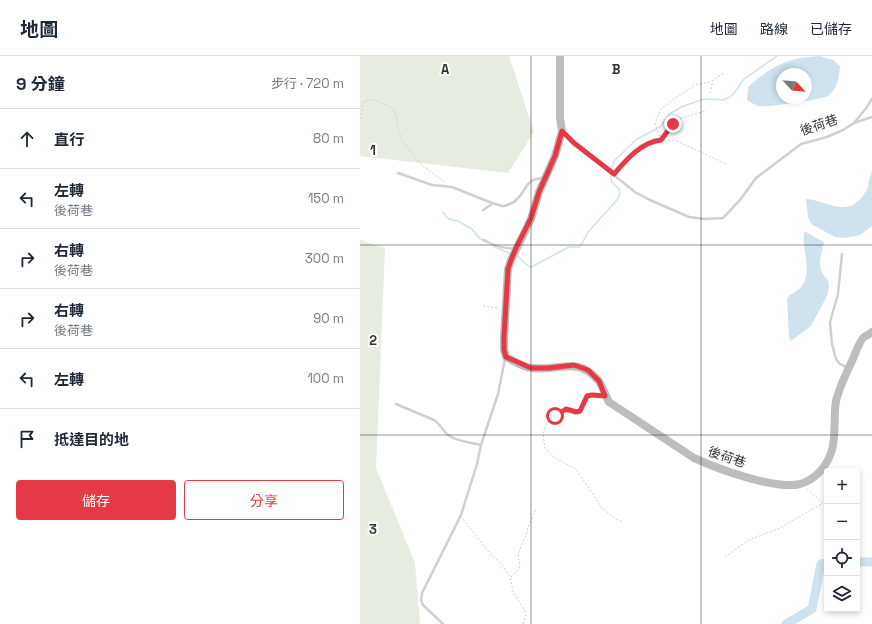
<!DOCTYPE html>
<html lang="zh-TW">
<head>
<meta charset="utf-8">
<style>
  :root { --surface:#fff; --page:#f2f2f3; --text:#1f2937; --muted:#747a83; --line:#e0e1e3; --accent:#e63946 }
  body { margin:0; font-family:"Space Grotesk","Noto Sans TC",sans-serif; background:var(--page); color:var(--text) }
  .controls { position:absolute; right:12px; bottom:12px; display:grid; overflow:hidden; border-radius:4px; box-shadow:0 2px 6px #0003 }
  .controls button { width:36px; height:36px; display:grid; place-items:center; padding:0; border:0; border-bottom:1px solid var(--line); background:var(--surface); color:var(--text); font:20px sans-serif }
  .compass { position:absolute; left:416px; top:12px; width:36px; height:36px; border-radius:50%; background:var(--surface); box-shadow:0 2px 6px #0003; rotate:116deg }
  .stop { position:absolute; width:12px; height:12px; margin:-9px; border:3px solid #e63946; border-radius:50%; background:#fff }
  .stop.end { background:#e63946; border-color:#fff; box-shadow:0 1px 4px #0008 }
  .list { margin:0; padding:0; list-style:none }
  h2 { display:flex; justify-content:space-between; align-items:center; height:52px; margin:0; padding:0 16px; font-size:17px }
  h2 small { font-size:13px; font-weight:400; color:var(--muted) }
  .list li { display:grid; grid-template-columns:26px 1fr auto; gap:12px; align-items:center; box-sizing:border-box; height:60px; padding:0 16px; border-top:1px solid var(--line) }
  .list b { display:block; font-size:15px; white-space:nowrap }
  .list p { margin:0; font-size:13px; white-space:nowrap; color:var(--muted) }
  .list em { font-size:13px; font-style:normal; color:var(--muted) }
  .actions { display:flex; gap:8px; padding:12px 16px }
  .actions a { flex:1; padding:9px 0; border:1px solid var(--accent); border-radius:4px; text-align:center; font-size:14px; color:var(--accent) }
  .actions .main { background:var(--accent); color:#fff }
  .icon { flex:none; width:22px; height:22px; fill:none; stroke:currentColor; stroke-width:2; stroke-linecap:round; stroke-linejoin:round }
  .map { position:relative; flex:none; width:512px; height:568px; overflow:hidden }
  header { display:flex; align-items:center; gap:24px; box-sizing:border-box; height:56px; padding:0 20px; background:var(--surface); border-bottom:1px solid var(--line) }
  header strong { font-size:19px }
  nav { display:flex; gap:22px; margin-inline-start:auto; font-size:14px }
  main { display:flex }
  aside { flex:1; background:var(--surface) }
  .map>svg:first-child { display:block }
  .green { fill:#e6ecdf }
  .water { fill:#cfe2ee; fill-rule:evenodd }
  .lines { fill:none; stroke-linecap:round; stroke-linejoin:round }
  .stream { stroke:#cfe2ee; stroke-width:1.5 }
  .river { stroke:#cfe2ee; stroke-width:9 }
  .path { stroke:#cdcdcd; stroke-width:1; stroke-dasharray:2 2; stroke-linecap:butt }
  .lane { stroke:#d0d0d0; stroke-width:2.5 }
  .secondary { stroke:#bdbdbd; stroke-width:8 }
  .route { stroke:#e63946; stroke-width:5 }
  .grid { fill:none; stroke:#333; stroke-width:1; stroke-opacity:0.55 }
  .labels { text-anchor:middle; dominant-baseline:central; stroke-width:4; stroke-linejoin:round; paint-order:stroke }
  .street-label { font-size:13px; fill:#333; stroke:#fff }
  .grid-label { font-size:13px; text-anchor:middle; font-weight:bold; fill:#333; stroke:#fff; stroke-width:4; stroke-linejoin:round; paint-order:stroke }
</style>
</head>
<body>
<header>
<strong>地圖</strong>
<nav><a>地圖</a><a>路線</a><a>已儲存</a></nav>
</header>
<main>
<aside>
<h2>9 分鐘<small>步行 · 720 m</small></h2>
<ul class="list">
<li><svg class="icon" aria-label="ahead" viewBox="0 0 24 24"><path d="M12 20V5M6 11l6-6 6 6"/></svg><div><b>直行</b></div><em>80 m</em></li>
<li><svg class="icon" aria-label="left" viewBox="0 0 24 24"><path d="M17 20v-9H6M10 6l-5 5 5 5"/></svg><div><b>左轉</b><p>後荷巷</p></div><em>150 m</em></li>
<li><svg class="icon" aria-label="right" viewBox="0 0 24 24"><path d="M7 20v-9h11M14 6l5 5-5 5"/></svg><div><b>右轉</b><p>後荷巷</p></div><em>300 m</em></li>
<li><svg class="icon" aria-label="right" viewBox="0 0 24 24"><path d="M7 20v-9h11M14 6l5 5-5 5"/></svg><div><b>右轉</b><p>後荷巷</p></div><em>90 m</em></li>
<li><svg class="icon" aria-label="left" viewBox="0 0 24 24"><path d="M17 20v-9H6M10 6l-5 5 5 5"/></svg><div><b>左轉</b></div><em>100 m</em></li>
<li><svg class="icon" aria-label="arrive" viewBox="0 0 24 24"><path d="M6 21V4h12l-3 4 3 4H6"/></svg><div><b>抵達目的地</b></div></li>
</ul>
<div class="actions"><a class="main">儲存</a><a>分享</a></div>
</aside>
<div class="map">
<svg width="512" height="568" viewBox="0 0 512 568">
  <rect width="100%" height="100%" fill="#fff"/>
  <path class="green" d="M0,0H149L174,76L148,117L0,100Z
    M0,184L25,192L16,412L55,507L60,568H0Z"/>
  <path class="water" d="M459,0L473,4L480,10C479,21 478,32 468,40C463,43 405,52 398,50C395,49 391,46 387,44L388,31C403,17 420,6 440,2C446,1 453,1 459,0ZM422,18H446V42H422Z
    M512,115V170L500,179L485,182L475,181L451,168L448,161L446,143C466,144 485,162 502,141C503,139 506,136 507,133C509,131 508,127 509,124C510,121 511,118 512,115Z
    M444,175L464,186C461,201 455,213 468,224L469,231L467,240L451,270L431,285L429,281L427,243C430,237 437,236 441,231C451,219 445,201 444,188C443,183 444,179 444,175Z"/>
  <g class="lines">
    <path class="stream" d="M83,156L87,162L92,164L98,165L112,173L119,182L124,185
      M133,190L151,198
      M157,200C162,203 165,209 171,211L209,191H220L228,176L257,144L260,138L259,133L251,125V112L255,104L277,83L300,71L310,58L321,51L344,43L363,44L370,41L375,36L384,23L417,0"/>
    <path class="river" d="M497,506H512
      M426,568L452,553L461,508L467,507"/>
    <path class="path" d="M350,37L353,24
      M0,63L4,45L14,44L31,51L35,56L37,63V71L42,84L53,99L64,111L85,126
      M301,83L318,63L345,55
      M301,84L295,67L301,53L314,43L337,28L350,26L364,17
      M256,116L274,97L287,88L294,85L301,84L317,85L366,108
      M123,250L139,252
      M239,339H233L227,340L220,355L216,356L206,353L186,367L183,379L185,392L195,402L216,413L242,452L256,463L263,466
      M497,450H498
      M103,463L127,494L142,509L150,521L153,536L165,555L166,559L163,568
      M365,501L389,484L420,472L463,447L447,433
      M151,521L158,514L160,509L158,500L161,490L167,477L168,471L176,453"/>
    <path class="lane" d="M494,67L507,51L512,43
      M203,77L214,87L275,136L290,144L329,161L345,163L363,162L380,144L396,122L441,88L467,81L483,74L494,67L512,61
      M38,117L72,129L92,131L132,147L142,150H145L154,146L160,140L168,128L173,124L185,121
      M123,154L132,148
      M124,184C134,190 144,193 156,192
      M482,198L478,238L470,266L472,288L476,303L480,308L487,311
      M36,348L74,364C80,368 83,375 88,379C97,386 111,386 121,389
      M83,568L63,549L61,544L62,537L101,459L117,408L121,389L138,338L145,303"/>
    <path class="secondary" d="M200,0V62L202,75L195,100L179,136L171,163L151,204L148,213L144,281V294L146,301C153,305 163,311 171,312C198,316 216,299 238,324C243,330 245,339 249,346L334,402C358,413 415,434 440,428C455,424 466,411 471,397C477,380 473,362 476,345C479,332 486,318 492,305C495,299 499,285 504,281C507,279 510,278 512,276"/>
  </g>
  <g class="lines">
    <path class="route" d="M195,360L206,353L216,356L220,355L227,340L232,339L245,340L239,325L228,314L214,309L189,312H171L146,301L144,294V281L148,213L151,204L156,192L171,162L179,136L195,100L202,75L214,87L254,118C266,104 281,86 301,84L313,68"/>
  </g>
  <path class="grid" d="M171,0V568M341,0V568M0,189H512M0,379H512"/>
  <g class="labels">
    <g class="street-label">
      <text transform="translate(459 69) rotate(-19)">後荷巷</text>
      <text transform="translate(367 401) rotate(19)">後荷巷</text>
    </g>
  </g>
  <g class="grid-label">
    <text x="85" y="18">A</text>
    <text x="256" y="18">B</text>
    <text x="13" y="99">1</text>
    <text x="13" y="289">2</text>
    <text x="13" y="478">3</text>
  </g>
</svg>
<div class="controls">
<button>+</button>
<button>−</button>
<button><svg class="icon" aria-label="locate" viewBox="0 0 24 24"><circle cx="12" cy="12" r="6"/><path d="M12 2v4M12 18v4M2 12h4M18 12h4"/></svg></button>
<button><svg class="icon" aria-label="layers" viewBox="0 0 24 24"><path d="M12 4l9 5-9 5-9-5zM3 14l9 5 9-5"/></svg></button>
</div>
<svg class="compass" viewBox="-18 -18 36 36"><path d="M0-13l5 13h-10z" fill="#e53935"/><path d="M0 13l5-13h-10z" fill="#747a83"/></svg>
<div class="stop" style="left:195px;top:360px"></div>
<div class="stop end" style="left:313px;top:68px"></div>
</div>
</main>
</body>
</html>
